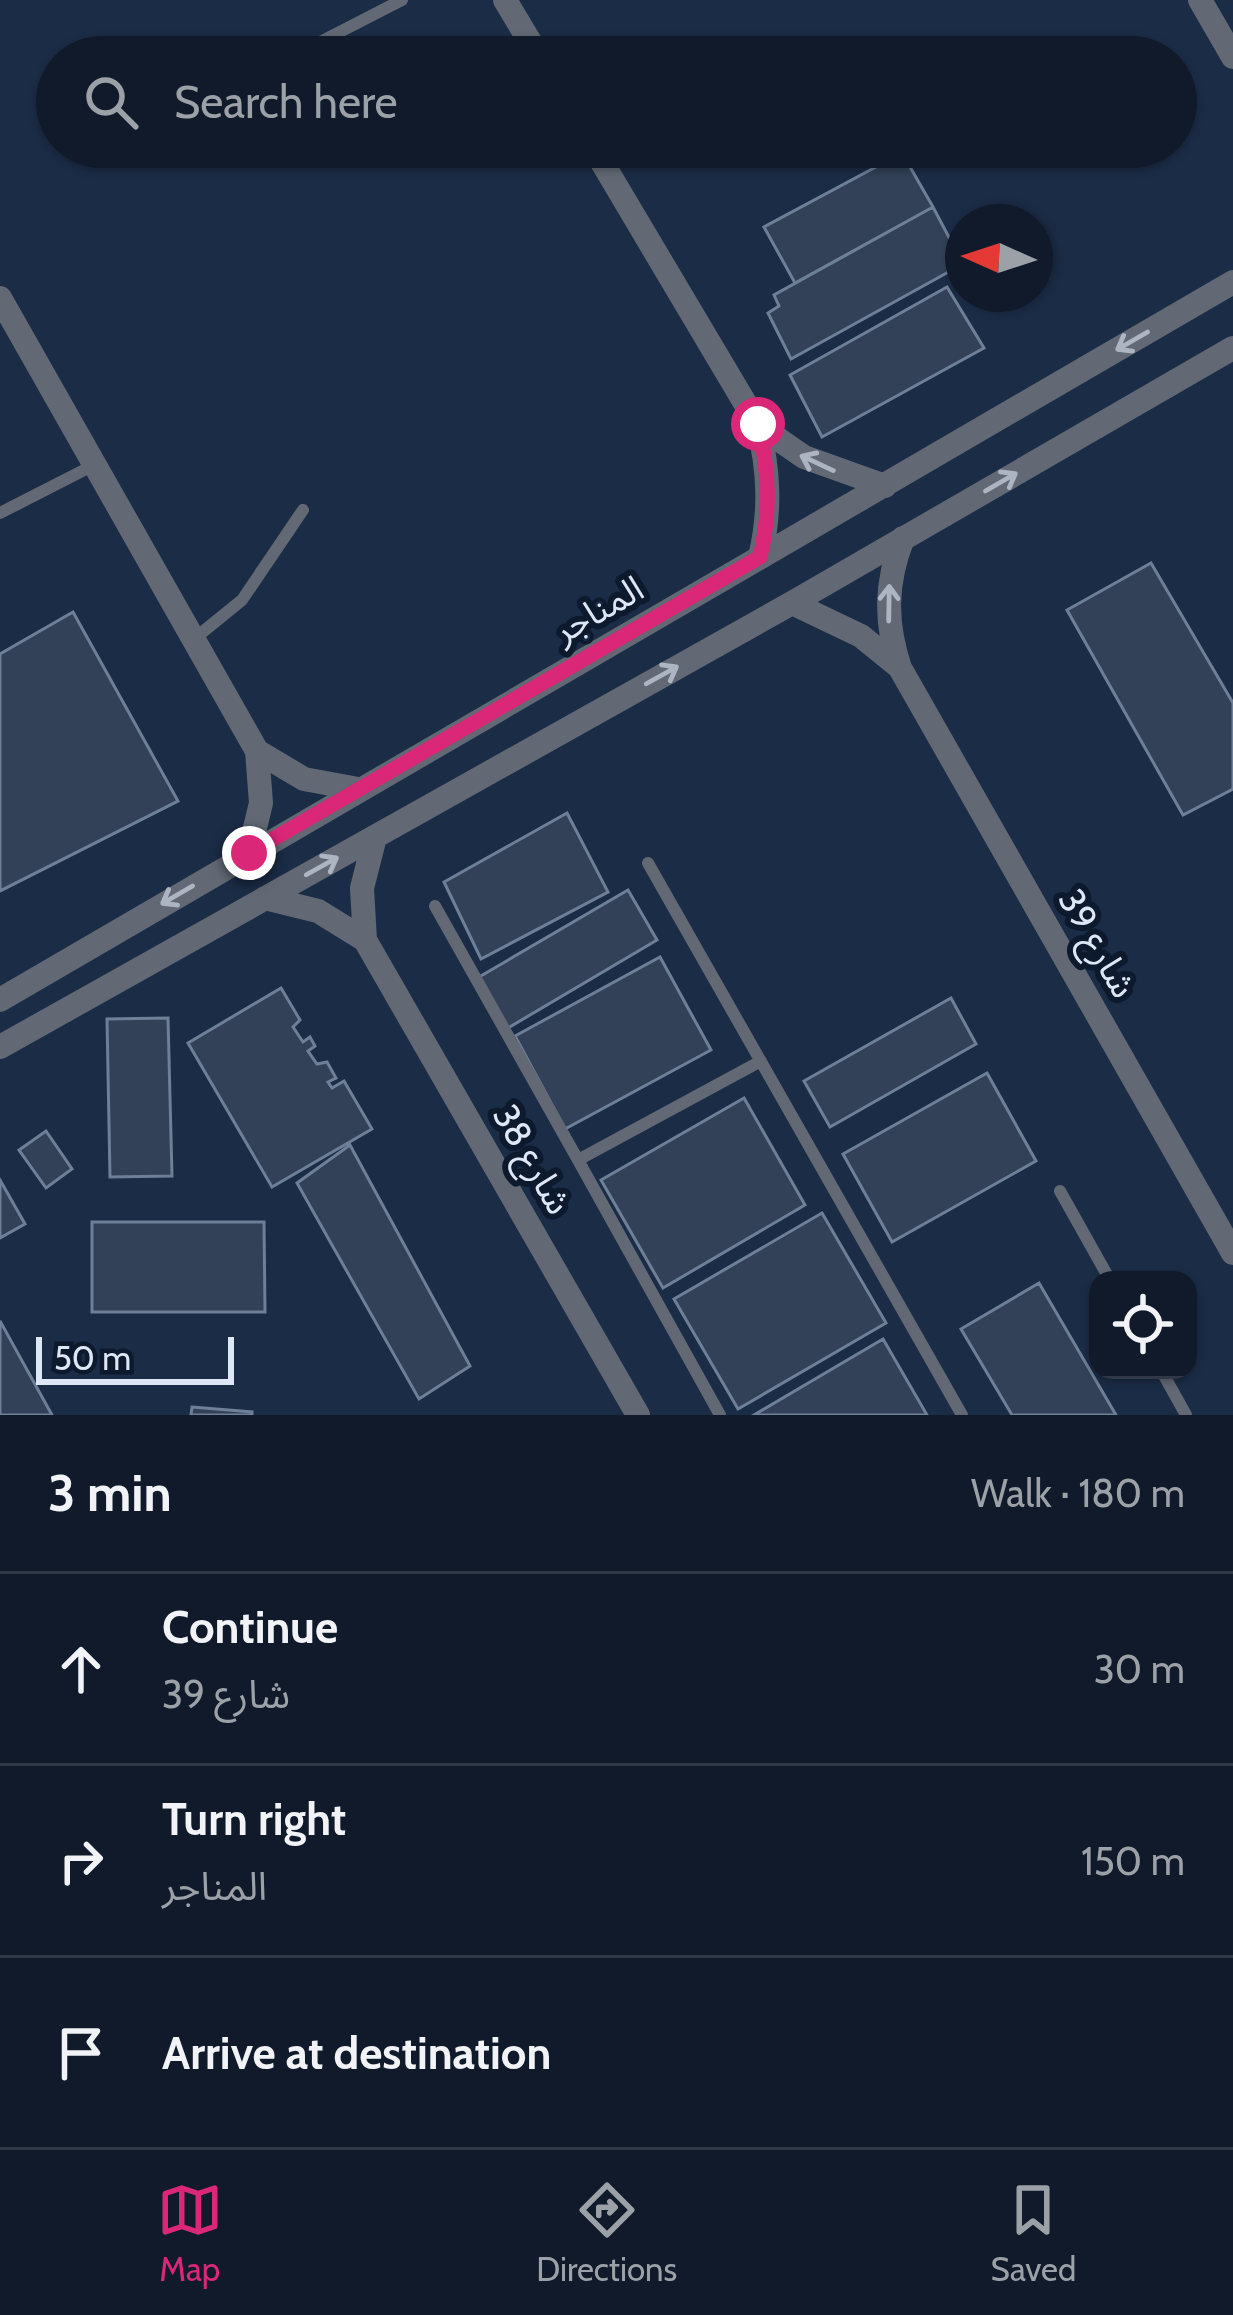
<!DOCTYPE html>
<html lang="en">
<head>
<meta charset="utf-8">
<style>
  :root { --surface:#101a2a; --page:#1e2736; --text:#f1f3f6; --muted:#9ca1a8; --line:#303847; --accent:#db2777 }
  body { margin:0; font-family:Cabin,"Noto Sans Arabic",sans-serif; background:var(--page); color:var(--text) }
  .controls { position:absolute; right:36px; bottom:36px; display:grid; overflow:hidden; border-radius:24px; box-shadow:0 3px 9px #0004 }
  .controls button { width:108px; height:108px; display:grid; place-items:center; padding:0; border:0; border-bottom:3px solid var(--line); background:var(--surface); color:var(--text); font:60px sans-serif }
  .compass { position:absolute; left:945px; top:204px; width:108px; height:108px; border-radius:50%; background:var(--surface); box-shadow:0 3px 9px #0004; rotate:273deg }
  .scale { position:absolute; left:36px; bottom:30px; width:198px; box-sizing:border-box; padding-left:12px; border:6px solid #dee7f5; border-top:0; font-size:33px; line-height:42px; white-space:nowrap; color:#dee7f5; -webkit-text-stroke:9px #0d1a2e; paint-order:stroke }
  .stop { position:absolute; width:36px; height:36px; margin:-27px; border:9px solid #db2777; border-radius:50%; background:#fff }
  .stop.end { background:#db2777; border-color:#fff; box-shadow:0 3px 12px #0008 }
  .list { margin:0; padding:0; list-style:none }
  h2 { display:flex; justify-content:space-between; align-items:center; height:156px; margin:0; padding:0 48px; font-size:51px }
  h2 small { font-size:39px; font-weight:400; color:var(--muted) }
  .list li { display:grid; grid-template-columns:78px 1fr auto; gap:36px; align-items:center; box-sizing:border-box; height:192px; padding:0 48px; border-top:3px solid var(--line) }
  .list b { display:block; font-size:45px; white-space:nowrap }
  .list p { margin:0; font-size:39px; white-space:nowrap; color:var(--muted) }
  .list em { font-size:39px; font-style:normal; color:var(--muted) }
  .icon { flex:none; width:66px; height:66px; fill:none; stroke:currentColor; stroke-width:2; stroke-linecap:round; stroke-linejoin:round }
  .map { position:relative; flex:none; width:1233px; height:1415px; overflow:hidden }
  .search { position:absolute; background:var(--surface); box-shadow:0 3px 9px #0004; left:36px; right:36px; top:36px; height:132px; display:flex; align-items:center; gap:30px; box-sizing:border-box; padding:0 42px; border-radius:66px; color:var(--muted); font-size:45px }
  .sheet { height:732px; background:var(--surface) }
  nav { display:flex; justify-content:space-around; align-items:center; box-sizing:border-box; height:168px; border-top:3px solid var(--line); background:var(--surface); font-size:33px; color:var(--muted) }
  nav a { display:grid; justify-items:center; gap:6px }
  nav .on { color:var(--accent) }
  .map>svg:first-child { display:block }
  .built { fill:#1b2c46; fill-rule:evenodd }
  .building { fill:#324157; stroke:#6e7f98; stroke-width:3 }
  .lines { fill:none; stroke-linecap:round; stroke-linejoin:round }
  .service { stroke:#626974; stroke-width:12 }
  .minor { stroke:#626974; stroke-width:24 }
  .oneway { stroke:#acb5c1 }
  .route { stroke:#db2777; stroke-width:15 }
  .labels { text-anchor:middle; dominant-baseline:central; stroke-width:12; stroke-linejoin:round; paint-order:stroke }
  .street-label { font-size:36px; fill:#dee7f5; stroke:#0d1a2e }
</style>
</head>
<body>
<div class="map">
<svg width="1233" height="1415" viewBox="0 0 1233 1415">
  <rect width="100%" height="100%" fill="#162338"/>
  <path class="built" d="M0,0H1233V1415H0ZM57,57H1176V147H57ZM963,222H1035V294H963ZM1098,1280H1188V1370H1098Z"/>
  <path class="building" d="M902,153L933,207L795,283L764,227Z
    M933,207L963,264L791,359L768,313L779,306L774,295Z
    M947,287L984,348L822,437L790,375Z
    M1151,563L1233,703V789L1183,815L1067,610Z
    M73,612L178,801L0,891V654Z
    M567,813L608,892L481,959L444,882Z
    M628,890L657,940L508,1028L479,977Z
    M660,957L711,1050L565,1129L515,1036Z
    M281,988L300,1020L293,1027L303,1042L310,1037L315,1046L308,1051L317,1064L327,1062L336,1078L328,1082L332,1088L344,1081L372,1129L272,1187L188,1043Z
    M951,998L976,1044L830,1127L804,1081Z
    M168,1018L172,1176L110,1177L107,1019Z
    M987,1073L1036,1161L892,1242L843,1154Z
    M744,1098L805,1205L663,1288L601,1180Z
    M46,1131L72,1169L46,1188L19,1150Z
    M350,1145L470,1366L419,1399L297,1183Z
    M0,1180L25,1224L0,1238Z
    M822,1213L886,1323L738,1409L674,1299Z
    M92,1222H264L265,1312H92Z
    M1039,1283L1116,1415H1012L961,1329Z
    M0,1321L52,1415H0Z
    M883,1339L927,1415H754Z
    M192,1407L252,1412V1415H191Z"/>
  <g class="lines">
    <path class="service" d="M291,57L402,0
      M0,513L94,465
      M194,639L242,600L303,510
      M648,863L962,1415
      M435,906L578,1160
      M1060,1191L1110,1280
      M1161,1370L1186,1415
      M720,1415L578,1160L761,1061"/>
    <path class="minor" d="M505,0L539,57
      M1200,0L1233,57
      M593,147L758,425C769,470 771,511 760,557
      M0,298L257,751L261,803L249,853
      M758,425L804,457L885,486
      M903,538C885,583 885,623 900,668L1233,1253
      M792,603L861,636L898,666
      M257,751L304,779L358,789
      M375,837L362,888L365,940L638,1415
      M265,898L318,911L365,940
      M0,1000L1233,282
      M0,1047L792,603L1233,348"/>
  </g>
  <defs><path id="oneway-shaft" d="M-6 0H5M1.5-3L5.5 0L1.5 3" fill="none" stroke-width="1.6" stroke-linecap="round" stroke-linejoin="round" transform="scale(3)"/></defs>
  <g class="oneway">
    <use href="#oneway-shaft" transform="translate(1132 341) rotate(150)"/>
    <use href="#oneway-shaft" transform="translate(817 463) rotate(-155)"/>
    <use href="#oneway-shaft" transform="translate(1001 482) rotate(-30)"/>
    <use href="#oneway-shaft" transform="translate(889 603) rotate(-89)"/>
    <use href="#oneway-shaft" transform="translate(662 675) rotate(-29)"/>
    <use href="#oneway-shaft" transform="translate(322 866) rotate(-29)"/>
    <use href="#oneway-shaft" transform="translate(177 895) rotate(150)"/>
  </g>
  <g class="lines">
    <path class="route" d="M249,853L760,557C771,511 769,470 758,424"/>
  </g>
  <g class="labels">
    <g class="street-label">
      <text transform="translate(598 609) rotate(-30)">المناجر</text>
      <text transform="translate(1098 943) rotate(60)">شارع 39</text>
      <text transform="translate(533 1159) rotate(60)">شارع 38</text>
    </g>
  </g>
</svg>
<div class="controls">
<button><svg class="icon" aria-label="locate" viewBox="0 0 24 24"><circle cx="12" cy="12" r="6"/><path d="M12 2v4M12 18v4M2 12h4M18 12h4"/></svg></button>
</div>
<svg class="compass" viewBox="-18 -18 36 36"><path d="M0-13l5 13h-10z" fill="#e53935"/><path d="M0 13l5-13h-10z" fill="#9ca1a8"/></svg>
<div class="scale">50 m</div>
<div class="stop" style="left:758px;top:424px"></div>
<div class="stop end" style="left:249px;top:853px"></div>
<div class="search"><svg class="icon" aria-label="search" viewBox="0 0 24 24"><circle cx="10" cy="10" r="6"/><path d="M15 15l6 6"/></svg>Search here</div>
</div>
<section class="sheet">
<h2>3 min<small>Walk · 180 m</small></h2>
<ul class="list">
<li><svg class="icon" aria-label="ahead" viewBox="0 0 24 24"><path d="M12 20V5M6 11l6-6 6 6"/></svg><div><b>Continue</b><p>شارع 39</p></div><em>30 m</em></li>
<li><svg class="icon" aria-label="right" viewBox="0 0 24 24"><path d="M7 20v-9h11M14 6l5 5-5 5"/></svg><div><b>Turn right</b><p>المناجر</p></div><em>150 m</em></li>
<li><svg class="icon" aria-label="arrive" viewBox="0 0 24 24"><path d="M6 21V4h12l-3 4 3 4H6"/></svg><div><b>Arrive at destination</b></div></li>
</ul>
</section>
<nav>
<a class="on"><svg class="icon" aria-label="map" viewBox="0 0 24 24"><path d="M3 6l6-2 6 2 6-2v14l-6 2-6-2-6 2zM9 4v14M15 6v14"/></svg>Map</a>
<a><svg class="icon" aria-label="directions" viewBox="0 0 24 24"><path d="M12 3l9 9-9 9-9-9zM9 14v-3h6M13 9l2 2-2 2"/></svg>Directions</a>
<a><svg class="icon" aria-label="saved" viewBox="0 0 24 24"><path d="M7 4h10v16l-5-4-5 4z"/></svg>Saved</a>
</nav>
</body>
</html>
